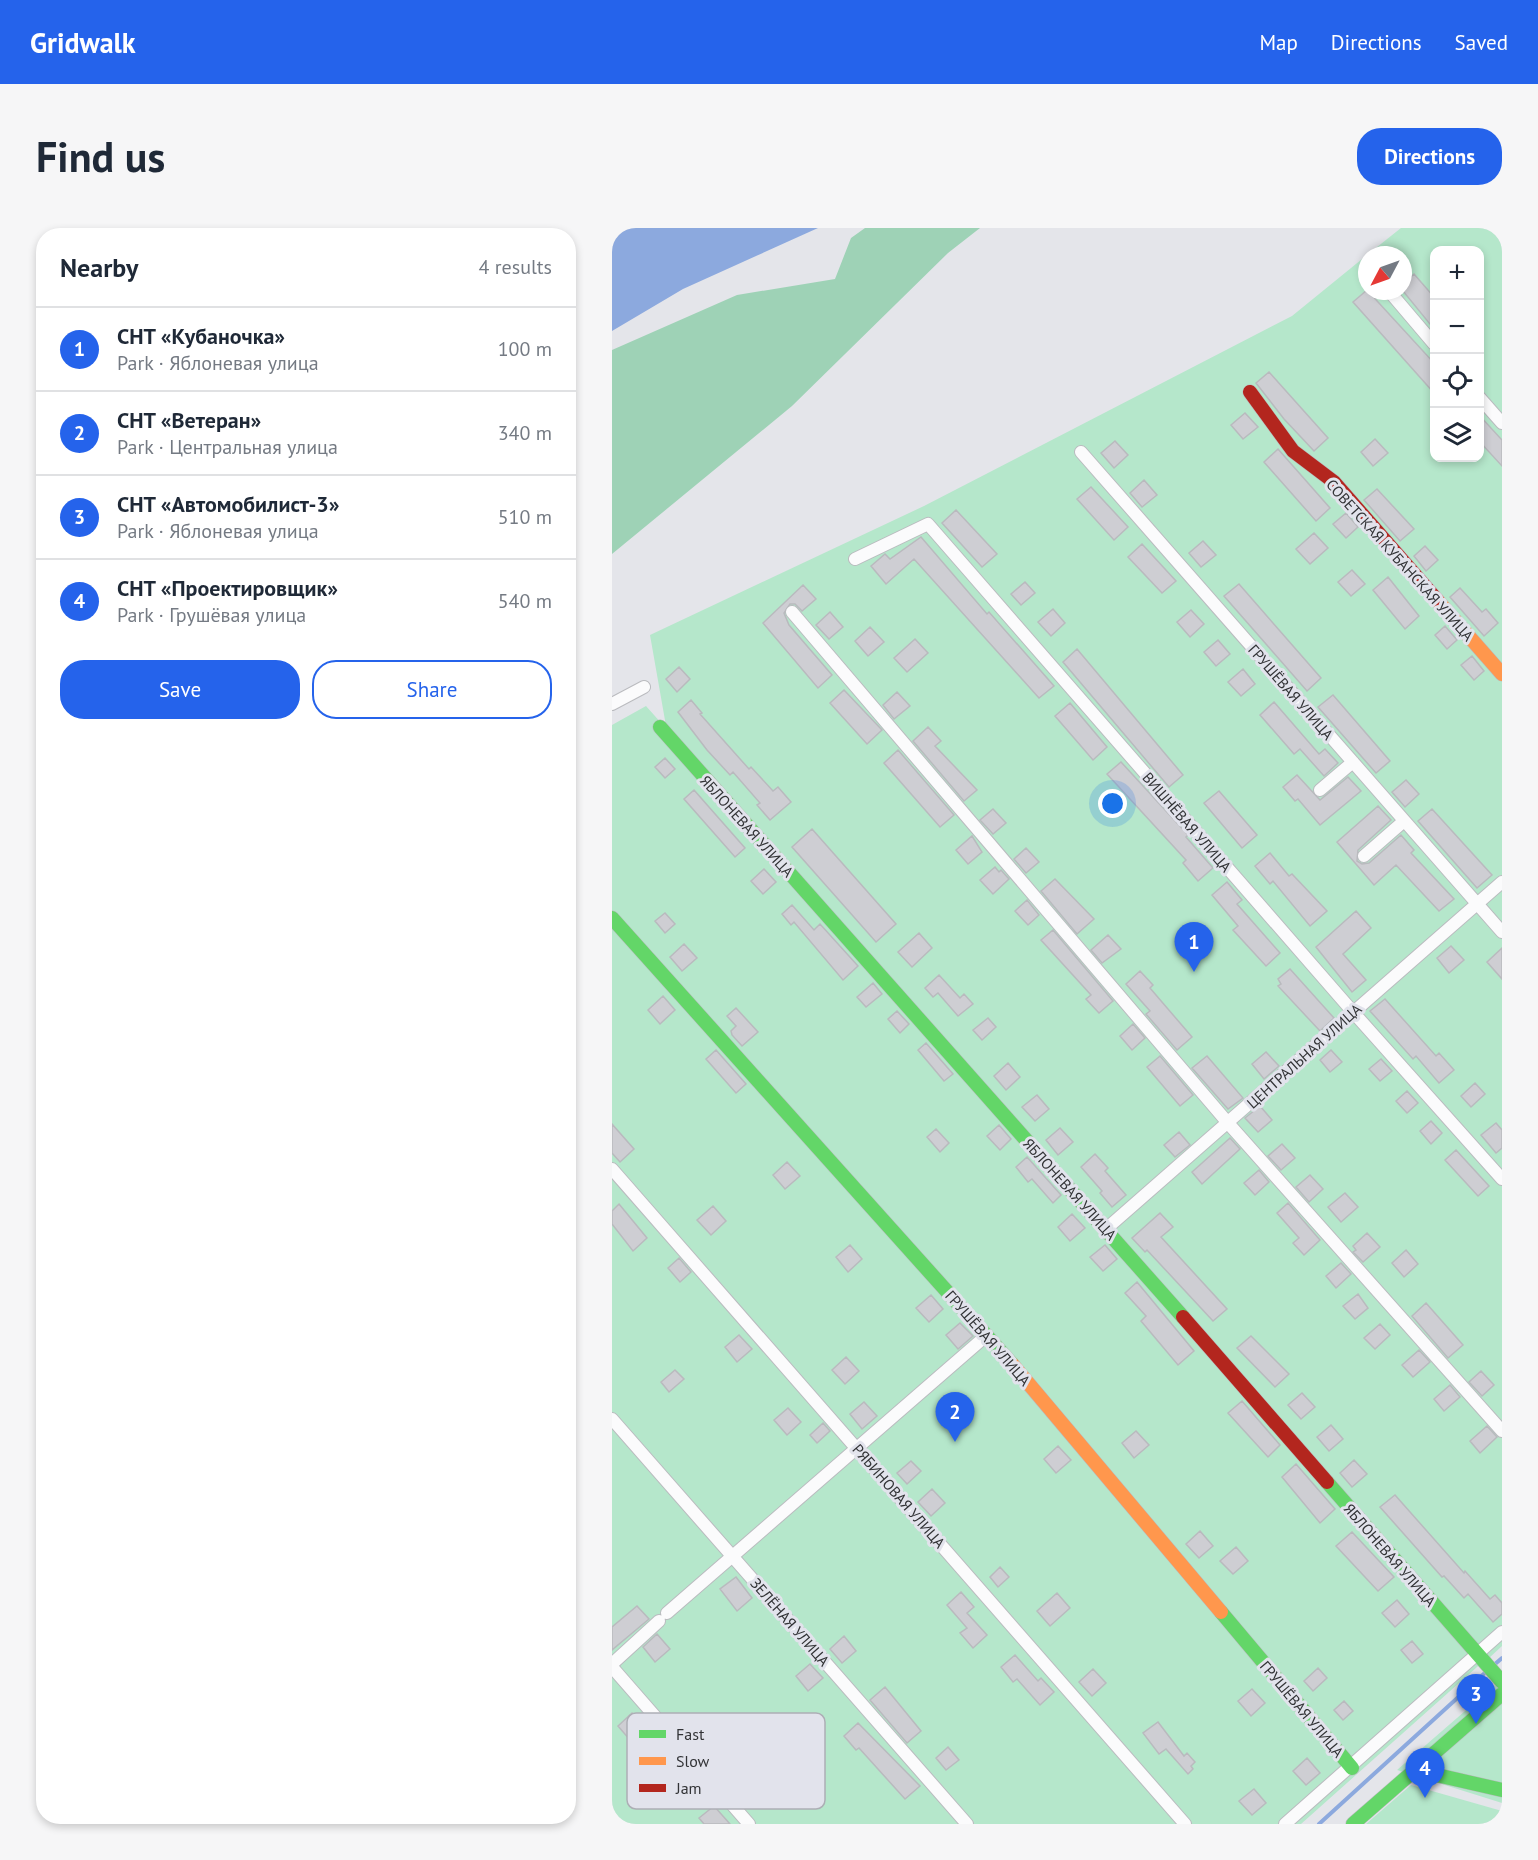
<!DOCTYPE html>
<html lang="en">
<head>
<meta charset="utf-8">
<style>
  :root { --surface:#fff; --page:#f6f6f7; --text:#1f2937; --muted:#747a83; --line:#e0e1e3; --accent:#2563eb }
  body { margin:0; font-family:"PT Sans",sans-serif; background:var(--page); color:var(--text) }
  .controls { position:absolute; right:18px; top:18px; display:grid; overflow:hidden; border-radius:12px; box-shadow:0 3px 9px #0003 }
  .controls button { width:54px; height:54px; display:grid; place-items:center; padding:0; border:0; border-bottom:2px solid var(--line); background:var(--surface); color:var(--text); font:30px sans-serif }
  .compass { position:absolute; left:746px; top:18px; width:54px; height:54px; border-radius:50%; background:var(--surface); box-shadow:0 3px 9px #0003; rotate:229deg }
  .you { position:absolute; left:501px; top:576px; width:21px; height:21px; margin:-15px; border:4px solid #fff; border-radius:50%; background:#1a73e8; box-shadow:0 0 0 9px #1a73e833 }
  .badge { display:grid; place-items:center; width:39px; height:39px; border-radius:50%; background:var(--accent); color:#fff; font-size:20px; font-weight:700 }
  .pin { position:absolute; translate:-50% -50px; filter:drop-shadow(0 2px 3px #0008) }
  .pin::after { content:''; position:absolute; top:32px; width:21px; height:18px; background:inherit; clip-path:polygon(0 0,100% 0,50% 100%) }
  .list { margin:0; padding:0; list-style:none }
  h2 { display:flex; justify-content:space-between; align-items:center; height:78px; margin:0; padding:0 24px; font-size:26px }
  h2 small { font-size:20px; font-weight:400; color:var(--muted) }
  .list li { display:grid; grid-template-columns:39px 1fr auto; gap:18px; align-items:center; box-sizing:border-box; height:84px; padding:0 24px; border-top:2px solid var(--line) }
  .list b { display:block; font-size:22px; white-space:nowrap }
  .list p { margin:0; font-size:20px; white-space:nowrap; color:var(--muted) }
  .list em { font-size:20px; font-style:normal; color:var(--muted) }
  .actions { display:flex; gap:12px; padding:18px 24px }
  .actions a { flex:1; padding:14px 0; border:2px solid var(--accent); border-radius:24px; text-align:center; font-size:21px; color:var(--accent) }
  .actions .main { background:var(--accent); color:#fff }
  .icon { flex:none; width:33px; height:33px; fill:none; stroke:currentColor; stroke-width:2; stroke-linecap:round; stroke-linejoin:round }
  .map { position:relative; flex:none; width:890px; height:1596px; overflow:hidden; border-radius:24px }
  header { display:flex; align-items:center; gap:36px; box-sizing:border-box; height:84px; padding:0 30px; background:var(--accent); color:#fff }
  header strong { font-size:28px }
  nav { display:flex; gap:33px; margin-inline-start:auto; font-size:21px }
  .intro { display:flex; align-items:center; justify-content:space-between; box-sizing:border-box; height:144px; padding:0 36px }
  h1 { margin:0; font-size:42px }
  .button { padding:15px 27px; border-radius:24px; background:var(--accent); color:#fff; font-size:21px; font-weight:700 }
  main { display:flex; gap:36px; padding:0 36px }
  aside { flex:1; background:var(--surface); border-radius:24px; box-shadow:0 3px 9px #0003 }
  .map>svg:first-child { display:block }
  .green { fill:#b5e7cb; fill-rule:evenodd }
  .forest { fill:#9ed2b6 }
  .water { fill:#8ca9de }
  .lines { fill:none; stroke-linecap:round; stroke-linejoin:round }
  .stream { stroke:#8ca9de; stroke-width:4 }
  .building { fill:#ceced3; stroke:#b9babe; stroke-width:1.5 }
  .street-casing { stroke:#babbbf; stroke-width:14 }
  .fast-casing { stroke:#babbbf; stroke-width:15 }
  .slow-casing { stroke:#babbbf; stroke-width:15 }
  .jam-casing { stroke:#babbbf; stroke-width:15 }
  .street { stroke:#fbfbfc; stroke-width:12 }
  .fast { stroke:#63d668; stroke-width:14 }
  .slow { stroke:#ff974d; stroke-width:14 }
  .jam { stroke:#b3261e; stroke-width:14 }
  .labels { text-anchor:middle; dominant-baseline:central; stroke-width:6; stroke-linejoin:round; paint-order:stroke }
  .street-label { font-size:15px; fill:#323336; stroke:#e2e3ec }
  .key { fill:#e2e3ec; stroke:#adaeb5; stroke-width:1.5 }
  .key-label { font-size:16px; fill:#323336 }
</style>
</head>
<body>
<header>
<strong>Gridwalk</strong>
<nav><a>Map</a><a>Directions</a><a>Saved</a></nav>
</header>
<div class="intro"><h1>Find us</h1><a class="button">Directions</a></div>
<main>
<aside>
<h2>Nearby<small>4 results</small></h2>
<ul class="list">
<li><span class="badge">1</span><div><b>СНТ «Кубаночка»</b><p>Park · Яблоневая улица</p></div><em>100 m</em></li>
<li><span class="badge">2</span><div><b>СНТ «Ветеран»</b><p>Park · Центральная улица</p></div><em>340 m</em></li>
<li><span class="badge">3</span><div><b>СНТ «Автомобилист-3»</b><p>Park · Яблоневая улица</p></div><em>510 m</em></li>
<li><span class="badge">4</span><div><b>СНТ «Проектировщик»</b><p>Park · Грушёвая улица</p></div><em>540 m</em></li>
</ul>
<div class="actions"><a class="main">Save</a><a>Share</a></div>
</aside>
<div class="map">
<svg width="890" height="1596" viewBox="0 0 890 1596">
  <rect width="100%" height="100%" fill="#e4e5ea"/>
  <path class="green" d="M789,0H890V1418L876,1431L54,498L38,407L312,278L680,88L755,27V63H791V27H755ZM822,22H867V230H822Z
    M34,478L496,997L874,1431L689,1596H0V497Z
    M890,1451V1575L785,1542Z
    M799,1557L890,1583V1596H754Z"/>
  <path class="forest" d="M253,0H368L336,25L180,178L0,326V122L125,67L223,51L239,10Z"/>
  <path class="water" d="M0,0H206L71,61L0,103Z"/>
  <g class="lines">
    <path class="stream" d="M883,1436L890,1430
      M707,1596L875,1443"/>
  </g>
  <path class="building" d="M802,46L822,69V101L791,63V56Z
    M755,62L822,135V165L741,74Z
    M657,144L716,210L702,223L672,191L644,155Z
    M633,185L646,199L631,211L619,197Z
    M867,187L890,212V238L867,213Z
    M763,211L776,225L761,238L749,224Z
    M503,213L516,227L502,240L489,225Z
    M666,221L718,280L704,293L652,234Z
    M532,252L545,267L530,279L518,265Z
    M479,259L516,299L502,312L465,271Z
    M765,261L802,301L788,313L752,272Z
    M344,282L385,326L370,339L330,295Z
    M734,285L746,299L734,310L721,296Z
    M702,305L716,320L698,336L684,321Z
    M309,309L375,386L377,384L442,458L427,470L302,331L274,356L259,338L273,326L278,331Z
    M591,313L604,327L589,339L577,325Z
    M530,316L564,353L550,365L516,329Z
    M813,318L826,332L814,343L802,328Z
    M740,342L753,356L739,368L726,354Z
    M776,349L807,388L793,401L761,362Z
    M413,354L423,365L409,377L399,366Z
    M627,356L709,450L695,463L612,368Z
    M191,357L204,371L190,383L183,376H178L172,385L177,397L220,447L206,460L151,395Z
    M848,360L870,384L874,381L886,395L872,408L838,369Z
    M441,381L453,395L439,408L426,394Z
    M579,382L592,396L578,409L565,394Z
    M218,384L231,399L217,411L204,397Z
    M833,398L845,412L835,421L823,407Z
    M258,399L272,414L256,428L243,413Z
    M303,411L316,425L295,444L282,430Z
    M606,412L618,426L604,438L592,424Z
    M465,421L571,547L557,559L451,434Z
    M860,428L872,443L862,452L849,437Z
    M67,439L78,451L65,464L54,451Z
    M631,441L643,456L629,468L616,454Z
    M232,462L270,502L255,516L218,475Z
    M285,464L298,478L282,491L271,477Z
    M721,467L778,533L764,545L706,479Z
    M79,472L90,485L88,486L137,541L139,539L161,563L166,559L179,574L158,592L145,577L148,575L121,544L118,547L95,522L66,484Z
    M662,474L707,526L713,521L726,535L712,548L688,521L682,526L648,487Z
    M458,475L495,519L481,532L443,488Z
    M316,499L329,513L323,518L365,562L352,573L301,513Z
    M286,522L342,587L328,599L272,535Z
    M53,530L63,541L53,550L43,539Z
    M509,534L576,607L574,609L601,640L586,653L571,635L574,632L495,546Z
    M685,547L708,572L736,549L749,563L708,597L686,571L683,573L671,559Z
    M794,552L807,566L793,579L780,564Z
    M82,562L133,620L123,629L72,571Z
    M607,563L645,607L630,620L592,575Z
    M766,578L779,592L746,622L745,633L750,636L757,635L789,607L802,622L799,625L842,671L827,683L784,637L762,657L725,614Z
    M381,581L394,595L381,606L368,592Z
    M820,581L880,647L865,660L806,593Z
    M200,601L284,696L264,714L180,619Z
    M360,608L370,624L356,636L344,622Z
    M414,620L427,634L414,645L402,631Z
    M658,625L677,648L680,646L715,683L698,698L661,653L658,656L643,638Z
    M383,639L387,644L389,642L397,651L381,666L368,652Z
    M152,641L164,654L151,666L139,653Z
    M443,651L482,691L465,706L429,663Z
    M615,654L630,672L625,676L668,725L654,738L621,702L626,698L600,667Z
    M415,672L427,687L416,697L403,683Z
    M180,677L202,702L208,696L246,738L231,752L182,694L179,697L170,686Z
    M744,683L759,700L731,726L754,752L740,764L704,719Z
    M53,685L63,696L53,705L43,693Z
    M441,702L501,773L487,785L474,771L479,767L429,712Z
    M307,705L320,720L300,739L286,724Z
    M496,707L509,721L490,735L479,722Z
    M72,716L85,730L70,743L58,729Z
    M839,718L852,732L837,745L825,730Z
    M890,720V751L875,734Z
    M678,741L722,790L708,803L666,758L669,756L666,751Z
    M528,743L541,757L538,760L580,809L565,822L534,786L538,783L514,756Z
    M327,747L348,770L352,766L361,776L346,788L326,765L321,769L313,760Z
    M261,755L270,766L254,779L245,769Z
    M51,768L63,782L48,796L36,782Z
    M773,771L824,828L827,825L842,842L827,855L804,828L801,831L758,783Z
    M124,780L146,804L130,818L120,807L119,803L124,798L115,788Z
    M285,783L297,796L288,805L276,791Z
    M376,790L384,799L370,812L361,802Z
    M521,796L533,810L520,822L508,808Z
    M314,815L341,846L332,853L306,822Z
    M104,822L134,856L124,865L94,831Z
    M719,822L730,834L718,844L708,832Z
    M654,824L667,838L652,851L640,836Z
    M548,828L581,867L568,878L535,839Z
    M595,828L631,870L616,881L580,840Z
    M769,831L780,843L768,853L757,841Z
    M396,835L408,849L394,862L382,848Z
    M863,855L873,866L859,879L849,868Z
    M795,863L806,875L795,885L784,873Z
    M425,867L437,881L423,893L410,879Z
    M648,878L660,892L646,904L633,890Z
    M819,893L830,905L819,916L808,903Z
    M884,895L890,902V920L884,925L869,907Z
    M0,896L22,921L8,934L0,925Z
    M387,897L399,911L388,922L375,908Z
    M448,900L461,914L446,927L434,912Z
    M324,901L337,915L328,924L315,909Z
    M567,904L578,917L563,929L552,917Z
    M618,910L628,921L590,956L580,944Z
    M670,916L683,930L669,942L656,928Z
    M844,922L877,958L866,968L833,932Z
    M483,926L496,940L493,943L514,967L500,979L488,965L490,963L469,939Z
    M415,929L449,967L441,975L420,951L416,954L404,939Z
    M175,934L188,948L173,961L161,947Z
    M647,942L657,954L643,967L632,955Z
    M698,947L711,961L697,974L684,959Z
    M733,965L746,979L729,994L716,979Z
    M676,975L708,1012L692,1027L681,1015L687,1010L665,985Z
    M7,976L35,1010L21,1023L0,996V983Z
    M101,978L114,993L99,1007L85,992Z
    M548,985L561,999L549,1009L615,1081L601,1093L535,1022L533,1024L520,1010Z
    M460,986L473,1000L458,1013L446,999Z
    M755,1005L768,1019L751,1034L741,1024L744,1022L741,1018Z
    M238,1017L250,1031L236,1044L224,1029Z
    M493,1017L505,1031L491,1043L478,1029Z
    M794,1022L806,1036L792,1049L780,1035Z
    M67,1030L79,1044L68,1054L56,1040Z
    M729,1035L739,1046L724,1060L714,1048Z
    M525,1054L582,1123L566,1137L529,1093L534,1088L513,1065Z
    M746,1066L756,1080L743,1091L731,1078Z
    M319,1067L331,1081L317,1094L304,1080Z
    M814,1075L851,1117L836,1130L800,1088Z
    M348,1095L361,1108L346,1121L334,1107Z
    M768,1096L778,1107L763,1121L752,1110Z
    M127,1107L140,1121L125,1134L113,1119Z
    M639,1108L677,1146L663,1159L625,1120Z
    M807,1122L818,1134L801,1149L790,1137Z
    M234,1129L247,1143L233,1156L220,1142Z
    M63,1142L72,1151L57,1164L49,1154Z
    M869,1143L882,1157L870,1168L857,1154Z
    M838,1157L848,1169L832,1183L822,1171Z
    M690,1165L703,1179L689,1191L676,1177Z
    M630,1173L668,1217L656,1229L616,1185Z
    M252,1174L265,1188L250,1201L238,1186Z
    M176,1180L189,1194L175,1207L162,1192Z
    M211,1195L218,1203L205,1215L198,1207Z
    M719,1197L731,1211L717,1223L705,1209Z
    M875,1198L885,1209L868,1225L858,1213Z
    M524,1203L537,1217L522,1230L510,1215Z
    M446,1218L459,1232L444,1245L432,1231Z
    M742,1232L755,1246L740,1259L728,1245Z
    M299,1233L309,1243L295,1256L285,1245Z
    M684,1236L723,1281L708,1295L670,1249Z
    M320,1261L333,1275L319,1288L306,1274Z
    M783,1267L852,1345L853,1343L878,1371L883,1367L890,1375V1386L881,1394L856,1366L852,1370L832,1348L830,1349L768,1279Z
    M588,1303L601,1318L587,1330L574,1316Z
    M740,1304L782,1349L766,1363L724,1318Z
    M624,1319L636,1333L621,1346L608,1333Z
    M388,1339L397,1349L386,1359L378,1349Z
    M124,1349L140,1370L125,1383L108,1361Z
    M349,1364L362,1379L355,1385L375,1407L361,1420L348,1405L355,1400L335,1377Z
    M445,1365L458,1380L438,1398L425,1383Z
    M785,1372L797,1386L783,1399L770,1385Z
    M25,1378L37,1391L0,1422V1399Z
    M45,1406L58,1421L43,1434L31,1419Z
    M232,1408L244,1423L230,1435L218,1421Z
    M800,1413L811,1426L800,1435L789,1422Z
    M403,1427L426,1453L429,1450L442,1464L428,1477L405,1451L401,1454L389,1439Z
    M198,1436L211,1450L196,1463L184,1448Z
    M706,1440L715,1450L701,1463L692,1453Z
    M481,1441L494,1455L480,1468L467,1454Z
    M273,1459L309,1503L295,1515L258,1472Z
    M640,1461L653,1475L639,1488L626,1473Z
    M732,1473L741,1483L731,1492L722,1482Z
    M20,1485L33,1499L18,1512L6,1498Z
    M546,1494L572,1528L575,1525L583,1534L579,1538L581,1541L576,1546L554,1521L547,1526L531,1505Z
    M246,1495L308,1558L293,1571L247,1520L244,1522L232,1508Z
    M336,1519L347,1532L334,1542L324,1530Z
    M695,1530L708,1545L694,1557L681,1543Z
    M642,1561L654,1575L640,1587L627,1573Z
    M102,1578L118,1596H92L87,1590Z"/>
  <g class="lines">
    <defs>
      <path id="street" d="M777,63L822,116
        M867,169L890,195
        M469,224L890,704
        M243,331L316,296L741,784L890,951
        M180,384L616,895L890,1203
        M0,476L32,459
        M708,562L741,534
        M752,628L792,593
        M0,941L573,1596
        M494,1001L890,654
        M0,1191L355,1596
        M55,1385L375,1107
        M0,1436L47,1393
        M0,1439L137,1596
        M673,1596L890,1404"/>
      <path id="fast" d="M48,499L571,1089
        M0,690L400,1136
        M715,1254L890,1454
        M609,1384L740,1540
        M803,1542L890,1562
        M741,1596L890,1466"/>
      <path id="slow" d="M825,372L890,446
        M400,1136L609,1384"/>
      <path id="jam" d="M638,164L681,223L722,254L825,372
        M571,1089L715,1254"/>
    </defs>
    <use href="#street" class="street-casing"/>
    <use href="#fast" class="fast-casing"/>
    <use href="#slow" class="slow-casing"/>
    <use href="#jam" class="jam-casing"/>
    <use href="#street" class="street"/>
    <use href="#fast" class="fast"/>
    <use href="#slow" class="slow"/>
    <use href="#jam" class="jam"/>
  </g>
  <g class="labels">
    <g class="street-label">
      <text transform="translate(788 332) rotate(48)">СОВЕТСКАЯ КУБАНСКАЯ УЛИЦА</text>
      <text transform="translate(679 464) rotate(49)">ГРУШЁВАЯ УЛИЦА</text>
      <text transform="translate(575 594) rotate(49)">ВИШНЁВАЯ УЛИЦА</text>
      <text transform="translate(135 598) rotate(48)">ЯБЛОНЕВАЯ УЛИЦА</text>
      <text transform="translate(692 828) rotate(-42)">ЦЕНТРАЛЬНАЯ УЛИЦА</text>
      <text transform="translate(458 961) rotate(48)">ЯБЛОНЕВАЯ УЛИЦА</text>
      <text transform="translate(376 1110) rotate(49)">ГРУШЁВАЯ УЛИЦА</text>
      <text transform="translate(287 1268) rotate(49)">РЯБИНОВАЯ УЛИЦА</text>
      <text transform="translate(778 1327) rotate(49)">ЯБЛОНЕВАЯ УЛИЦА</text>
      <text transform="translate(178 1394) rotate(49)">ЗЕЛЁНАЯ УЛИЦА</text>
      <text transform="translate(690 1481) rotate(50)">ГРУШЁВАЯ УЛИЦА</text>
    </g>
  </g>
  <rect x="15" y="1485" width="198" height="96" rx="9" class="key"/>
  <rect x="27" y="1502" width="27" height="8" fill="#63d668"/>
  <rect x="27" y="1529" width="27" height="8" fill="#ff974d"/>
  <rect x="27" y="1556" width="27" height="8" fill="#b3261e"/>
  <g class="key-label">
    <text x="64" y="1512">Fast</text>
    <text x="64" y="1539">Slow</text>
    <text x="64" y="1566">Jam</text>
  </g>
</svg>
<div class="controls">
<button>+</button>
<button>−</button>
<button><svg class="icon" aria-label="locate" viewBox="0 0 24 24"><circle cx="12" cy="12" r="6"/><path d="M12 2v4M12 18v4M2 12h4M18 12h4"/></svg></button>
<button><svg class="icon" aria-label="layers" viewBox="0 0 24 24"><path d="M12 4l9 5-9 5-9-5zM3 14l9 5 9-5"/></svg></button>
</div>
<svg class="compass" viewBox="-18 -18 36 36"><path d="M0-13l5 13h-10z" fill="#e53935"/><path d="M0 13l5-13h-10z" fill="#747a83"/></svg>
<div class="you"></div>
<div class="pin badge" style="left:582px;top:744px">1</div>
<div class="pin badge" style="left:343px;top:1214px">2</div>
<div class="pin badge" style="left:864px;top:1496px">3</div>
<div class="pin badge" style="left:813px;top:1570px">4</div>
</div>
</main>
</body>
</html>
